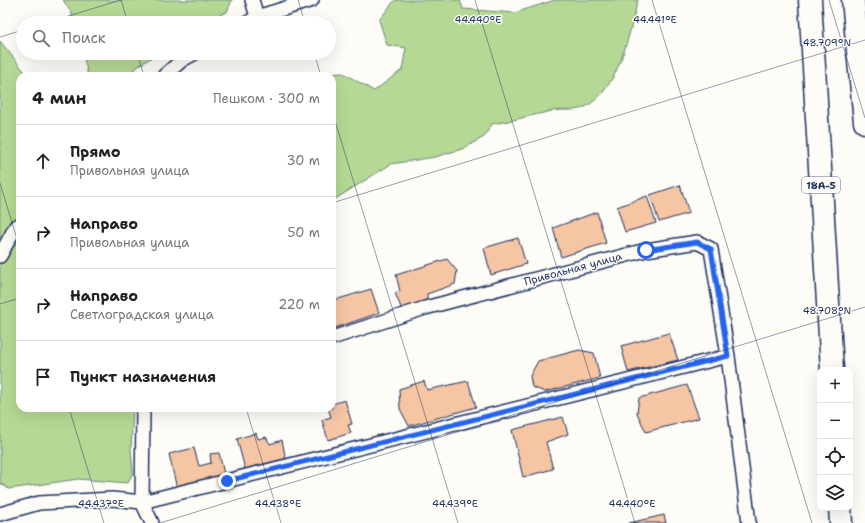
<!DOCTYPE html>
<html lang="ru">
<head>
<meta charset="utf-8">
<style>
  :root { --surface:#fff; --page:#f6f6f6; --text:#202124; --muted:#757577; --line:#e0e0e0 }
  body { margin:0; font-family:"Shantell Sans",sans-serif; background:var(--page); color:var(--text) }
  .controls { position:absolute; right:12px; bottom:12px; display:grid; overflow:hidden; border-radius:8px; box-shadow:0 4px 16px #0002 }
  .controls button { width:36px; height:36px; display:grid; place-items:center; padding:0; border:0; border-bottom:1px solid var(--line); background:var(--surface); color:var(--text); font:20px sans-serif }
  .stop { position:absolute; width:12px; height:12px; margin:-9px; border:3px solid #2563eb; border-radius:50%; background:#fff }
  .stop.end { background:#2563eb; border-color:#fff; box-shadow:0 1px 4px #0008 }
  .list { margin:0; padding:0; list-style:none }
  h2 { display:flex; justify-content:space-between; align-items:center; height:52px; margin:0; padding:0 16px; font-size:17px }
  h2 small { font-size:13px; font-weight:400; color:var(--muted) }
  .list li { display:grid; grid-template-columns:26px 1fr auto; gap:12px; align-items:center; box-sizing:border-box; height:72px; padding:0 16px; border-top:1px solid var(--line) }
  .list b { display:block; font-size:15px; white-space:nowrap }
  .list p { margin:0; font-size:13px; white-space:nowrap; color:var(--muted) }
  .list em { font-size:13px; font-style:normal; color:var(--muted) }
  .icon { flex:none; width:22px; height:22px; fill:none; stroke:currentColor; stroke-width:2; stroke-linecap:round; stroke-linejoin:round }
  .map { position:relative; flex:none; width:865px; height:523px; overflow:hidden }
  .search { position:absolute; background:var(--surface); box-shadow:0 4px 16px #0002; left:16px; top:16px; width:320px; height:44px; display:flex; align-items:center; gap:10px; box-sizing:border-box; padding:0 14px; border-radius:22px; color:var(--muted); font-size:15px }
  .panel { position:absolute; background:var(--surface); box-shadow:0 4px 16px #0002; left:16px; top:72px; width:320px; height:340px; border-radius:12px }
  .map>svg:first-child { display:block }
  .green { fill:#b5d994; stroke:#688479 }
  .building { fill:#f5c5a4; stroke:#1b2f5e }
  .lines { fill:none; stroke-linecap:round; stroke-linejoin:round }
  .street-casing { stroke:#1b2f5e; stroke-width:16 }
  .highway-casing { stroke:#1b2f5e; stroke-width:25 }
  .street { stroke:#fdfcf7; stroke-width:13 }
  .highway { stroke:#fdfcf7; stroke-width:22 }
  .route { stroke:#2563eb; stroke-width:5 }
  .ticks { fill:none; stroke:#1b2f5e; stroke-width:1; stroke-opacity:0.45 }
  .labels { text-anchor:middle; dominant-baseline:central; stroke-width:3; stroke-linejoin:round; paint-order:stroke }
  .shield { fill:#fdfcf7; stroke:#5f6c8c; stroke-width:1 }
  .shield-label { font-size:10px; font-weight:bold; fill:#1b2f5e }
  .street-label { font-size:11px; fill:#1b2f5e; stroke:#fdfcf7 }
  .ticks-label { font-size:10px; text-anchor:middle; fill:#1b2f5e; stroke:#fdfcf7; stroke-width:3; stroke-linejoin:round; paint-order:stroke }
</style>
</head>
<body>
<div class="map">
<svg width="865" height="523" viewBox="0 0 865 523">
  <rect width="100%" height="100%" fill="#fdfcf7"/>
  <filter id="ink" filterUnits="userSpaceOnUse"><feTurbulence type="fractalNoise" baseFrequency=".025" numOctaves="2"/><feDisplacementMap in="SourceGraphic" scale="8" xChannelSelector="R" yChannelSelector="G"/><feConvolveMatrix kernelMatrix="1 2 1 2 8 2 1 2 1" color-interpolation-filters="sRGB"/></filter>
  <g filter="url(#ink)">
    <path class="green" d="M63,0H232L227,12L208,19L202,23H75L71,12Z
      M395,0H460L463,9L514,13L555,0H638C629,34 619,90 585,107C576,112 562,109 552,111C532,115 512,121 492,124L484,137L462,149L435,157L391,164L332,201V76H308L343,73L374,91L402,70L406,48L387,45L379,20Z
      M0,41L28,76H20V408H133L131,449L133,472L128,483L78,479L9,489L0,483Z
      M83,53H159L141,64L127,76H88Z"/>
    <path class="building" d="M680,185L689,213L659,222L650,195Z
      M647,196L656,223L625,232L617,207Z
      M597,212L606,243L561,257L553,228Z
      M518,238L526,264L491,275L484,248Z
      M447,259L457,271L455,284L427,294V303L402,310L395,293L400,291L396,275Z
      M371,289L379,313L332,329V301Z
      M669,333L678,360L628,372L621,346Z
      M579,350L594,353L600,378L545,392L532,387L530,376L538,361Z
      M424,381L427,390L468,381L476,407L409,426L400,409L399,389Z
      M687,385L699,418L646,432L637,413L639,398Z
      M345,400L352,424L348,425L351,433L328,440L322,420L331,417L328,408H332V404Z
      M563,417L568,434L546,442L553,469L523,477L512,430Z
      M256,433L258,439L266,437L270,444L282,440L286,460L246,473L237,439Z
      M194,448L199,466L211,463L210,454L219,453L225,478L177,489L169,454Z
      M664,515L666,523H629Z"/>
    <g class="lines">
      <defs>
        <path id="street" d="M252,0L257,17
          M247,23L257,17L312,0
          M164,76L182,60L195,53
          M0,256L16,226L20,225
          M332,338L425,308L646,250L697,242L711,249L728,356L749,523
          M143,408L142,502L728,356
          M0,514L39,503L112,499L142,502L152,523"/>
        <path id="highway" d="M810,0L832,370
          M853,0L865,122
          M840,508L841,523"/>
      </defs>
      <use href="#street" class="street-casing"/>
      <use href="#highway" class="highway-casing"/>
      <use href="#street" class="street"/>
      <use href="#highway" class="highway"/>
    </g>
  </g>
  <g class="lines" filter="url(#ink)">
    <path class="route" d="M227,481L728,356L711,249L697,242L646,250"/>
  </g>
  <path class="ticks" d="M121,0L128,23M298,0L305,23M475,0L635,523M652,0L812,523M829,0L865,118M45,23L121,0M0,37L23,30M137,53L144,76M314,53L321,76M332,111L458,523M0,183L20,249M332,203L865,40M0,304L20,298M69,408L104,523M246,408L281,523M160,523L865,307"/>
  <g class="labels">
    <rect class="shield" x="802" y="177" width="38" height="16" rx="3"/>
    <g class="shield-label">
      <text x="821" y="185">18А-5</text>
    </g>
    <g class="street-label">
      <text transform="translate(573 269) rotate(-15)">Привольная улица</text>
    </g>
  </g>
  <g class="ticks-label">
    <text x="478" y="23">44.440°E</text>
    <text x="655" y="23">44.441°E</text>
    <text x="827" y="46">48.709°N</text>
    <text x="827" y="314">48.708°N</text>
    <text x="101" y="507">44.437°E</text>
    <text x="278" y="507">44.438°E</text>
    <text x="455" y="507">44.439°E</text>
    <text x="632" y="507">44.440°E</text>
  </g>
</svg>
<div class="controls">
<button>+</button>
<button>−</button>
<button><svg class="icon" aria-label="locate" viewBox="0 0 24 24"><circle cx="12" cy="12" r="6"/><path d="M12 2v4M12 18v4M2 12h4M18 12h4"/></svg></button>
<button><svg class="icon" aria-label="layers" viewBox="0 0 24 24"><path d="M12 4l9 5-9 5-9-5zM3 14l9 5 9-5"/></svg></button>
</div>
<div class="stop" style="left:646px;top:250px"></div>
<div class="stop end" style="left:227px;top:481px"></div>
<div class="search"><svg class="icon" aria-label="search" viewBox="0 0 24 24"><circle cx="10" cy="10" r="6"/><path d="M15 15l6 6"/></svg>Поиск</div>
<section class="panel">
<h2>4 мин<small>Пешком · 300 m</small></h2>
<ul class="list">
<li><svg class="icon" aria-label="ahead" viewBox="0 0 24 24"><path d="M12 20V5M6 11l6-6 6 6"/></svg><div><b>Прямо</b><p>Привольная улица</p></div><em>30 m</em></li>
<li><svg class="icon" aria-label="right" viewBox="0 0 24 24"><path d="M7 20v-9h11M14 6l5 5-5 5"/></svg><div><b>Направо</b><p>Привольная улица</p></div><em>50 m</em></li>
<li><svg class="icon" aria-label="right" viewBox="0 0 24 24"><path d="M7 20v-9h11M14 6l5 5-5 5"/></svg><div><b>Направо</b><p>Светлоградская улица</p></div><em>220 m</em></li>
<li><svg class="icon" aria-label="arrive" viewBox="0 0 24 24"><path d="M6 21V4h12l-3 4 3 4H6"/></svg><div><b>Пункт назначения</b></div></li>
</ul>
</section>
</div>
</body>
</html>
